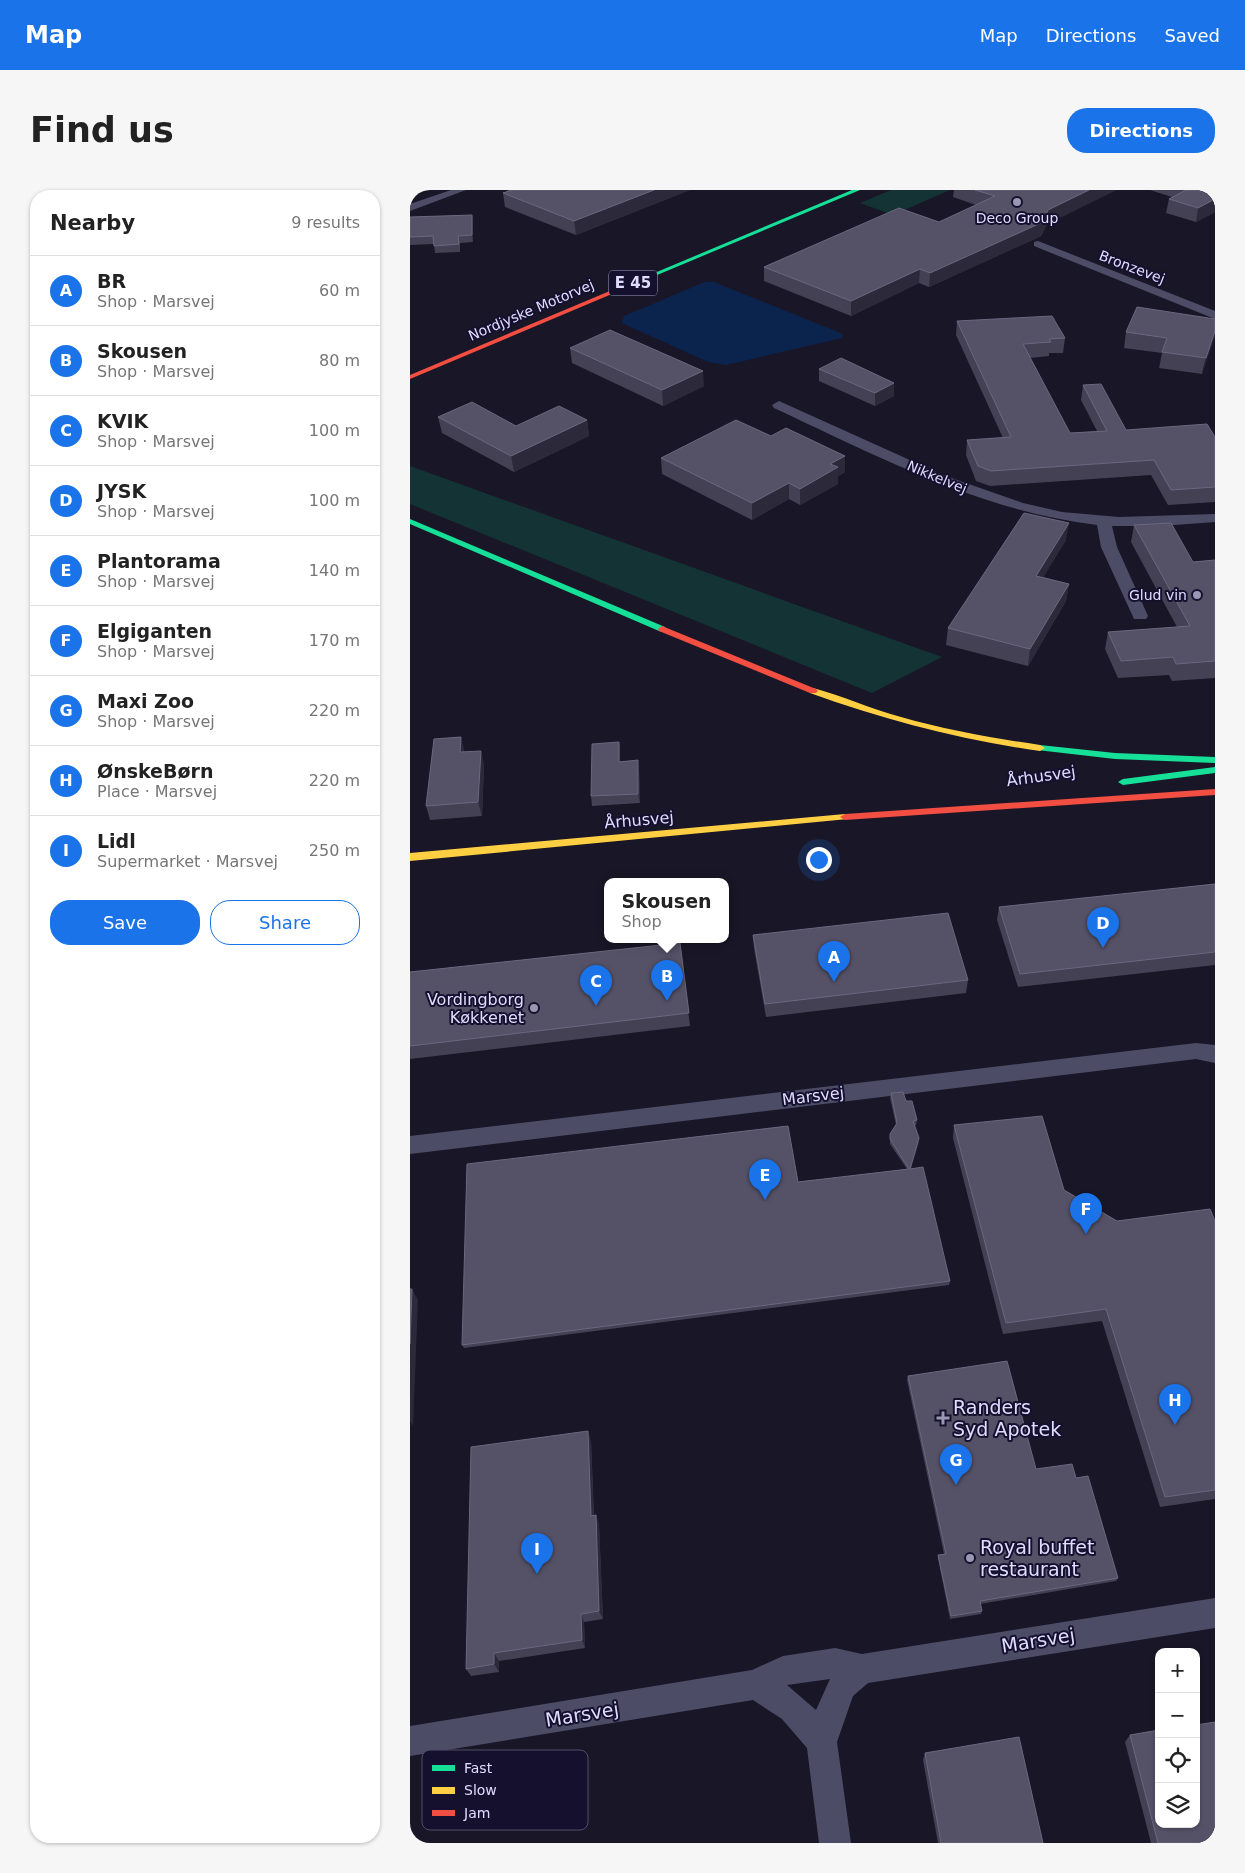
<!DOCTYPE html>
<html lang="en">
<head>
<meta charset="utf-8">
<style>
  :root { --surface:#fff; --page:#f6f6f6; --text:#222; --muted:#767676; --line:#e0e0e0; --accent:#1a73e8 }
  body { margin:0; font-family:"DejaVu Sans",sans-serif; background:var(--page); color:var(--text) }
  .controls { position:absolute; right:15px; bottom:15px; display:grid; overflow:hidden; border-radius:10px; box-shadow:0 1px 4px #0004 }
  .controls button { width:45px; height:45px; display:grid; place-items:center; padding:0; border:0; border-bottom:1px solid var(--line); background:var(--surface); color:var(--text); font:25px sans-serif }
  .you { position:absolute; left:408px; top:669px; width:18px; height:18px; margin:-12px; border:4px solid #fff; border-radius:50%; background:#1a73e8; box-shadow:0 0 0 8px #1a73e833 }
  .badge { display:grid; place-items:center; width:32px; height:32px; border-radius:50%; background:var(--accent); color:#fff; font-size:16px; font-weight:700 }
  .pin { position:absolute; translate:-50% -41px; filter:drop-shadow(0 1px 2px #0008) }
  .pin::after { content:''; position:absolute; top:26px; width:18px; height:15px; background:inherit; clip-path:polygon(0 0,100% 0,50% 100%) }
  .popup { position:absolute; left:194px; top:688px; width:125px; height:65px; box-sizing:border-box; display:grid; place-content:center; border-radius:10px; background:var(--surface); filter:drop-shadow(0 1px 4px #0005); font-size:16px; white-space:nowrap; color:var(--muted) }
  .popup b { font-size:19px; color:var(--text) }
  .popup::after { content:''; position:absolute; left:50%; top:100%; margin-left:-10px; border:10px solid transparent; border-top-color:var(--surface) }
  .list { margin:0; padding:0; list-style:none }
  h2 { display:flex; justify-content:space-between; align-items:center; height:65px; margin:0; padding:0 20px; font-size:21px }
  h2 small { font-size:16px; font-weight:400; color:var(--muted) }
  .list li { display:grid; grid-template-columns:32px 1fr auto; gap:15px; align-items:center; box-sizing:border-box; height:70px; padding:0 20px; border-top:1px solid var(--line) }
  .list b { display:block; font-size:19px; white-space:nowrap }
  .list p { margin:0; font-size:16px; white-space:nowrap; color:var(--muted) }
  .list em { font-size:16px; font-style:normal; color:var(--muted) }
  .actions { display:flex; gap:10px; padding:15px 20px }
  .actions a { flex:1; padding:11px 0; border:1px solid var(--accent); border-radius:20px; text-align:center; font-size:18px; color:var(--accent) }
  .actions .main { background:var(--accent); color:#fff }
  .icon { flex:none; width:28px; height:28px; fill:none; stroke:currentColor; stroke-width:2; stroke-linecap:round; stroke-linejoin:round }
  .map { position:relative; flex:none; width:805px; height:1653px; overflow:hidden; border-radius:20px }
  header { display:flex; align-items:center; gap:30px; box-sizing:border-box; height:70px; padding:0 25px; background:var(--accent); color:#fff }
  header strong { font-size:24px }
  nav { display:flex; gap:28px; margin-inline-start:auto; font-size:18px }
  .intro { display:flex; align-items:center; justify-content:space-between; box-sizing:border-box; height:120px; padding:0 30px }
  h1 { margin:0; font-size:35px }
  .button { padding:12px 22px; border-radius:20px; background:var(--accent); color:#fff; font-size:18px; font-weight:700 }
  main { display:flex; gap:30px; padding:0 30px }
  aside { flex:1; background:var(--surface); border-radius:20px; box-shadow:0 1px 4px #0004 }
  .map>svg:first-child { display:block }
  .green { fill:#143334 }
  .water { fill:#0b244e }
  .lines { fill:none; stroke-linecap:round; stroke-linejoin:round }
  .street { fill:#4d4c67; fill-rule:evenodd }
  .fast { fill:#16e098; fill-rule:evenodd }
  .slow { fill:#ffcf43; fill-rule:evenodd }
  .jam { fill:#f24e42; fill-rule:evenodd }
  .wall { fill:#444155 }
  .shaded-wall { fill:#2c293b }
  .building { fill:#555167; stroke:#6a677f }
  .poi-dot { fill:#9a97b3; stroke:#15102d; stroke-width:2 }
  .labels { text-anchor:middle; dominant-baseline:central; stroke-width:4; stroke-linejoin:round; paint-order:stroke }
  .far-poi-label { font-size:14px; fill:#e0dcff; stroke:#15102d }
  .far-street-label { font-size:14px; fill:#e0dcff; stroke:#15102d }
  .shield { fill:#15102d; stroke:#a39fc0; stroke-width:1 }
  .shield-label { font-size:15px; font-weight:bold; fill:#e0dcff }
  .street-label { font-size:16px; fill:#e0dcff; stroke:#15102d }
  .poi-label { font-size:16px; fill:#e0dcff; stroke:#15102d; text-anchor:end }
  .near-poi-label { font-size:19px; fill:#e0dcff; stroke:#15102d; text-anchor:start }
  .near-street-label { font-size:19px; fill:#e0dcff; stroke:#15102d }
  .key { fill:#15102d; stroke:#524d6c; stroke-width:1 }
  .key-label { font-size:14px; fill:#e0dcff }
</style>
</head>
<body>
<header>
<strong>Map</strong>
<nav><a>Map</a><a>Directions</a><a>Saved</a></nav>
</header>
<div class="intro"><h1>Find us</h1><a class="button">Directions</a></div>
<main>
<aside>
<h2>Nearby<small>9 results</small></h2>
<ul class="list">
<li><span class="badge">A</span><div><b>BR</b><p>Shop · Marsvej</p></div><em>60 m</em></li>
<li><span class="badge">B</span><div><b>Skousen</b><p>Shop · Marsvej</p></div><em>80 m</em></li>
<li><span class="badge">C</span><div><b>KVIK</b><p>Shop · Marsvej</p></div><em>100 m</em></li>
<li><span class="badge">D</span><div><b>JYSK</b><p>Shop · Marsvej</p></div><em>100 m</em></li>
<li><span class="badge">E</span><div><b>Plantorama</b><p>Shop · Marsvej</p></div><em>140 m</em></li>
<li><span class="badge">F</span><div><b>Elgiganten</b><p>Shop · Marsvej</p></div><em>170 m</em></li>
<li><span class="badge">G</span><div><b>Maxi Zoo</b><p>Shop · Marsvej</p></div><em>220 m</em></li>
<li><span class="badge">H</span><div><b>ØnskeBørn</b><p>Place · Marsvej</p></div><em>220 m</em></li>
<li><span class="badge">I</span><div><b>Lidl</b><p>Supermarket · Marsvej</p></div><em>250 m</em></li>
</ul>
<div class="actions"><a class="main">Save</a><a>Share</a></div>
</aside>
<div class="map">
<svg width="805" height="1653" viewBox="0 0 805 1653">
  <rect width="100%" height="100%" fill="#191627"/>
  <path class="green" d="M481,0H540L483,25L450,13Z
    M0,276L532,467L462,503L0,314Z"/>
  <path class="water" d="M295,92H304L428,142L432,144V148L316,175L298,172L212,133L214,126Z"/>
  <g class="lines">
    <path class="street" d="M41,0H56L0,21V14Z
      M628,51L805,121V129L624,56V52Z
      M369,211L533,285L613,313L652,322L709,327L805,324V332L750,336H702L707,357L738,426L736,429H724L691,357L687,335C571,321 469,267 364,218L362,215Z
      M786,853L805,855V873L786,869L0,964V946Z
      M805,1408V1438L458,1493L443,1506L427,1552L441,1653H409L397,1558L372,1529L343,1510L0,1566V1536L342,1480L373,1466L425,1458L452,1464ZM420,1489L406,1520L377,1495Z"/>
    <path class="fast" d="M442,0H450L209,101L204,100Z
      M0,329L255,437L256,439L252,442L249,441L0,334Z
      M630,555L705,563L805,567V573L705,569L627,560L625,558Z
      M805,577V583L713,595L708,592L713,589Z"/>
    <path class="slow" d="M403,498C433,506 461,519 491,527C536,540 583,548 630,555L635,558L630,561C551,550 475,530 400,503L398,501Z
      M435,624L440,627L438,629L0,671V663Z"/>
    <path class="jam" d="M207,98L210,100L209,101L0,189V185Z
      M252,436L406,499L408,501L406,503H400L249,441L248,439Z
      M805,599V605L435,630L430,627L435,624Z"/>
  </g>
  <path class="wall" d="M96,0H280L166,45L95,17L93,3L99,1Z
    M544,0H706L637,34L631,46L519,97L509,93L441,126L354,91V77L529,32L566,15L543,7Z
    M740,0H805V22L786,32L756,23L759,9L762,7Z
    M62,25L63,32V52L50,53V62L25,63L24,54L0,55V27Z
    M805,129L792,184L749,178L752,163L714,158L716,142Z
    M547,131L655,148L653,163H639V166L620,168L660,243L687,241L671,210L673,195L716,240L805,247V312L758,315L741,285L580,296L566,291L556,265L557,250L593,248L546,145Z
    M160,158L294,196L253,216L162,173Z
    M409,179L484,206L465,216L409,191Z
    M28,227L106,236L177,230L179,246L104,282L32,243Z
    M361,246L435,266V282L428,286V294L390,315L379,309L342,330L252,284L251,268Z
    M724,335L783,372L805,370V488L762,491L759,485L708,488L695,459L698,442L767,437L721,352Z
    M656,350L633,387L659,394L656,411L618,476L536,455L538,438Z
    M209,552L210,561V571L229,580L230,613L182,616L181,606Z
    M54,560V562L74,574L72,626L20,630L16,616Z
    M805,694V775L608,797L587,730L589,717Z
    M343,745L558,790L556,803L356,827L344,758Z
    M270,753L280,836L0,869V782Z
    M481,903L496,911L507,930L506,935H504L509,948V952L501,978L540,1091L539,1095L54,1158L52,1155L388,992L497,979L480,954V944L486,935L480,908Z
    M544,935L707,1031H805V1309L750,1317L692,1131L593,1144L543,948Z
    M498,1186L626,1279L666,1288L708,1388L706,1391L570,1414L572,1421L571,1424L540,1429L528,1368V1365L534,1364L497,1190Z
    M181,1251L184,1326L186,1325L189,1335L193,1429L174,1432L175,1458L89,1471V1482L61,1486L56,1479Z
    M720,1545L805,1653H741L715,1552Z
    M515,1563L633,1653H528L513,1570Z"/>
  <path class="shaded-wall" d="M244,0H280L166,45L164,31Z
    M679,0H706L637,34L631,46L519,97L520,83L638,20Z
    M805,9V22L786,32L788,18Z
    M62,25L63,32V52L62,45Z
    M510,79L509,93L441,126V111Z
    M805,141V146L792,184L796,168Z
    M293,181L294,196L253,216L252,200Z
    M484,193V206L465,216V203Z
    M177,230L179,246L104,282L101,266Z
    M435,266V282L428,286V294L390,315V299L420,274Z
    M379,293V309L342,330V313Z
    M659,333L656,350L624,403L626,386Z
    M659,394L656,411L618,476L620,459Z
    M51,547L54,560L53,576L50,562Z
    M209,552L210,561V581L209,572Z
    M71,561L74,574L72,626L68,612Z
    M228,570L229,580L230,613L228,604Z
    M509,948V952L499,983L500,979Z
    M2,1099L8,1110L3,1236L0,1231V1154Z
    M178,1241L181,1251L184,1336L181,1326Z
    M186,1325L189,1335L193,1429L189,1421Z
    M171,1424L174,1432L175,1458L172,1450Z
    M84,1463L89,1471V1482L84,1474Z"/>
  <path class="building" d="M102,0H244L164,31L93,3Z
    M565,0H679L638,20L633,32L520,83L510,79L441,111L354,77L489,18L529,32L585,6Z
    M776,0H805V9L788,18L759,9Z
    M62,25V45L48,46L49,54L24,56L23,46L0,47V27Z
    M727,117L805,129V141L796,168L752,162L757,148L716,142Z
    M642,126L655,148L639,149L641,152L613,154L660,243L697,241L673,195L691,194L716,240L797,234L805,247V297L761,300L744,270L581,281L568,276L557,250L601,247L547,131Z
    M200,140L293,181L252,200L160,158Z
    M431,168L484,193L465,203L409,179Z
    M62,212L106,236L149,216L177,230L101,266L28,227Z
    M326,230L361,246L376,238L435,266L420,274L428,277L390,299L379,293L342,313L251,268Z
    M614,323L659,333L626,386L659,394L620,459L538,438Z
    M761,333L783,372L805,370V471L766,474L763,467L711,471L698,442L780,436L724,335Z
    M51,547L50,562L71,561L68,612L16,616L24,549Z
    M209,552V572L228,570V604L181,606L182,554Z
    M805,694V762L610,784L589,717Z
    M538,723L558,790L355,814L343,745Z
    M270,753L279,823L0,856V782Z
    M493,902L496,911H502L507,930L503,931L509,948L500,979L513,977L540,1091L52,1155L57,974L378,936L388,992L499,979L480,949V944L487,933L481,903Z
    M632,926L654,1000L707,1031L800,1019L805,1031V1300L755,1307L696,1119L596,1133L544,935Z
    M0,1099H2L0,1154Z
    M597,1171L626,1279L662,1274L666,1288L678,1286L708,1388L570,1411L572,1421L541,1426L528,1365L536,1364L498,1186Z
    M178,1241L181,1326L186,1325L189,1421L171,1424L172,1450L84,1463V1474L56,1479L61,1257Z
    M805,1532V1653H748L720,1545L749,1540V1634H786V1535Z
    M609,1547L633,1653H531L515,1563Z"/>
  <g class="poi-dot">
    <circle cx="607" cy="12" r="5"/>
    <circle cx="787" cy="405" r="5"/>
    <circle cx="124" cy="818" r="5"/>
    <path d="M530.5 1220.5h5v5h5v5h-5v5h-5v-5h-5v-5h5z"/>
    <circle cx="560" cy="1368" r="5"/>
  </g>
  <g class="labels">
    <g class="far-poi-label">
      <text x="607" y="28">Deco Group</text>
      <text x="777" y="405" text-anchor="end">Glud vin</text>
    </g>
    <g class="far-street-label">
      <text transform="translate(722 77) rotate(21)">Bronzevej</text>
      <text transform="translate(121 120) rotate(-23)">Nordjyske Motorvej</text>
      <text transform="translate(527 287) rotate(23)">Nikkelvej</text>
    </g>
    <rect class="shield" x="199" y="80.5" width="48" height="25" rx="4"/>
    <g class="shield-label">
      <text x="223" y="93">E 45</text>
    </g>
    <g class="street-label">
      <text transform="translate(631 586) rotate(-8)">Århusvej</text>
      <text transform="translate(229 630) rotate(-5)">Århusvej</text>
      <text transform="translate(403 906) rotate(-7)">Marsvej</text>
    </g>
    <g class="poi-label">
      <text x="114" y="809">Vordingborg<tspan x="114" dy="18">Køkkenet</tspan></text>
    </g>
    <g class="near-poi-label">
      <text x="543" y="1217">Randers<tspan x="543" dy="22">Syd Apotek</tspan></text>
      <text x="570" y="1357">Royal buffet<tspan x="570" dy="22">restaurant</tspan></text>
    </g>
    <g class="near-street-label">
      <text transform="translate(628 1450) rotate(-9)">Marsvej</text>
      <text transform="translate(172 1524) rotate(-9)">Marsvej</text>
    </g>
  </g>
  <rect x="12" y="1560" width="166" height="80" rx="8" class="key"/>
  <rect x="22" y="1575" width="23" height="6" fill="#16e098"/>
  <rect x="22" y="1597" width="23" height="7" fill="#ffcf43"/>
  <rect x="22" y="1620" width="23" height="6" fill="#f24e42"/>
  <g class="key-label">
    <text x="54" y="1583">Fast</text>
    <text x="54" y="1605">Slow</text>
    <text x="54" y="1628">Jam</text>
  </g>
</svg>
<div class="controls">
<button>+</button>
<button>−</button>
<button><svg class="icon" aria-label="locate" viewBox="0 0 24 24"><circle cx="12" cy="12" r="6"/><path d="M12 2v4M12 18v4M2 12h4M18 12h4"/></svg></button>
<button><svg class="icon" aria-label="layers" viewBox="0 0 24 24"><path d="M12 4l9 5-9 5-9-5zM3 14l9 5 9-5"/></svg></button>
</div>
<div class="you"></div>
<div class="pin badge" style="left:424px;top:792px">A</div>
<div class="pin badge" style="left:257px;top:811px">B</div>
<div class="popup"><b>Skousen</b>Shop</div>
<div class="pin badge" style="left:186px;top:816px">C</div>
<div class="pin badge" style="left:693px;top:758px">D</div>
<div class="pin badge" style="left:355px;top:1010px">E</div>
<div class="pin badge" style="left:676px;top:1044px">F</div>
<div class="pin badge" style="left:546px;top:1295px">G</div>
<div class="pin badge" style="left:765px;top:1235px">H</div>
<div class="pin badge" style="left:127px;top:1384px">I</div>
</div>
</main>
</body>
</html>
